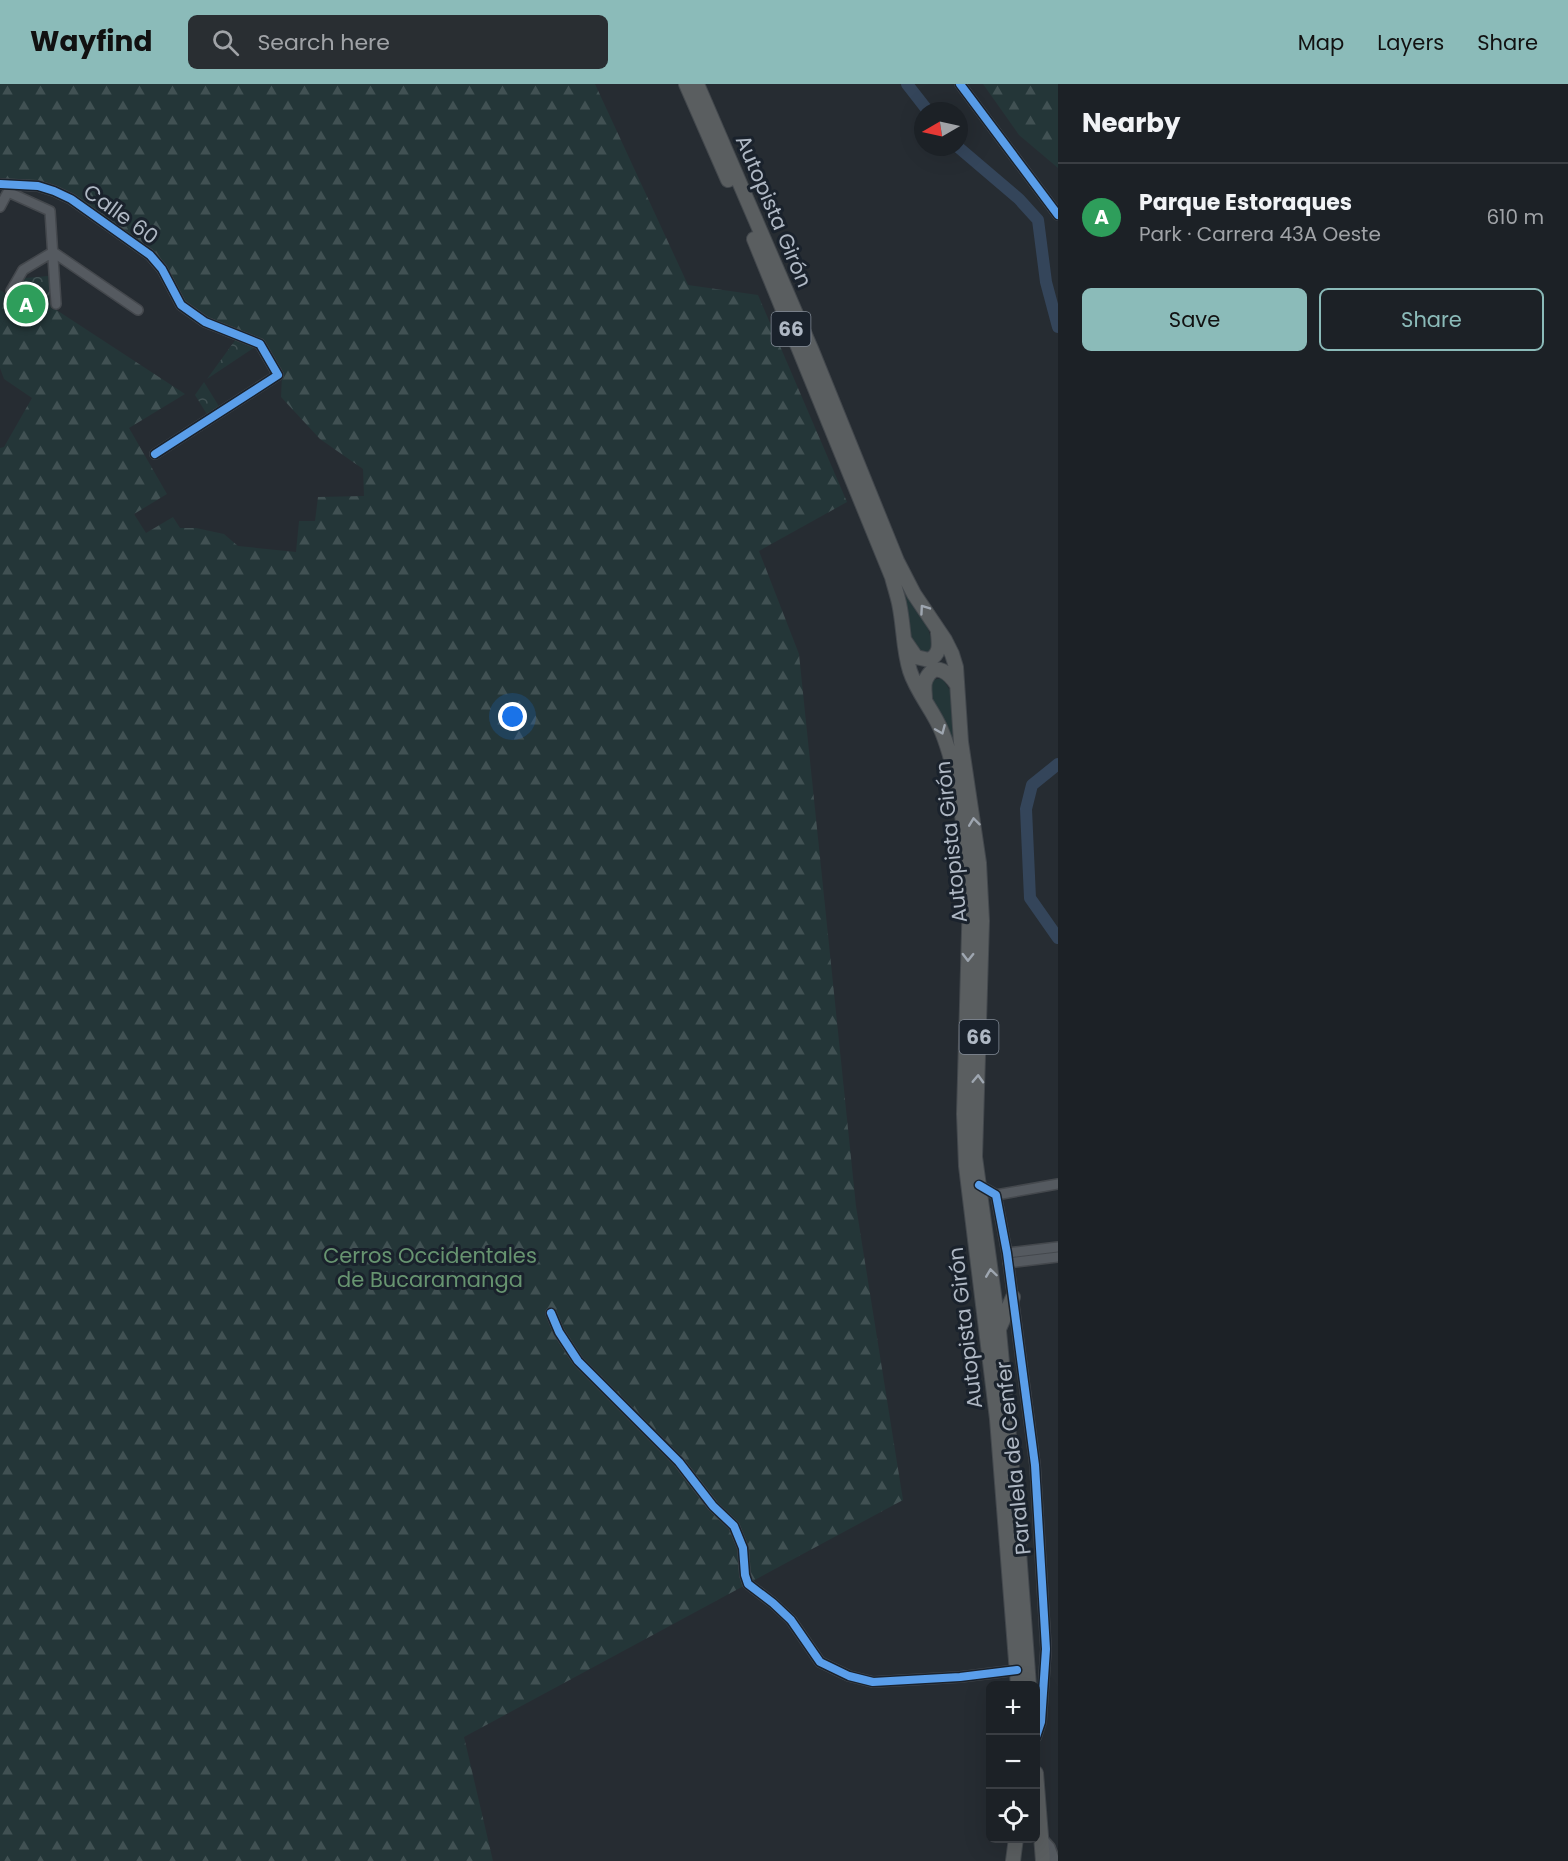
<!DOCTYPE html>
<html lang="en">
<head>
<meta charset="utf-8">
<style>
  :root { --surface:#1c2126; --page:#292e32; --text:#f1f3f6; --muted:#a0a3a7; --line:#3a3e43; --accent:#8bbbb9 }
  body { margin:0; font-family:Poppins,sans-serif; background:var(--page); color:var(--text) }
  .controls { position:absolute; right:18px; bottom:18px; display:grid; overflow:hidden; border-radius:9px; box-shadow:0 6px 24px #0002 }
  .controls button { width:54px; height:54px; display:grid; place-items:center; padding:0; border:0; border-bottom:2px solid var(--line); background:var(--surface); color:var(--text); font:30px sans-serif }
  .compass { position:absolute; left:914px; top:18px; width:54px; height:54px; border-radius:50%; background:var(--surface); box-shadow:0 6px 24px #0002; rotate:261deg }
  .you { position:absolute; left:513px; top:633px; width:21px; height:21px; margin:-15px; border:4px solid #fff; border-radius:50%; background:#1a73e8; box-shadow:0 0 0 9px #1a73e833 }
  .badge { display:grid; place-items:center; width:39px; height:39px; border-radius:50%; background:var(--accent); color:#fff; font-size:20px; font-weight:700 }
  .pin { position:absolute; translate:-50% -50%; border:3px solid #fff; box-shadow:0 2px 6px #0006 }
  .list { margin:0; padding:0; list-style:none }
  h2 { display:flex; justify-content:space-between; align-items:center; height:78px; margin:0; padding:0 24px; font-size:26px }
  h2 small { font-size:20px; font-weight:400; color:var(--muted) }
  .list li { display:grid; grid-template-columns:39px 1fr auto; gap:18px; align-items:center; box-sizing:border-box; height:108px; padding:0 24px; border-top:2px solid var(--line) }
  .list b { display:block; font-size:22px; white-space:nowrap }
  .list p { margin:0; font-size:20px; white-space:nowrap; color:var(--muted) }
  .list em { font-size:20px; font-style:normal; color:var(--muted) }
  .actions { display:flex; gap:12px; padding:18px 24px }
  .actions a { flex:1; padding:14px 0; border:2px solid var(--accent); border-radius:9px; text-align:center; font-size:21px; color:var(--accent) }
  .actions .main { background:var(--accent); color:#111 }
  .icon { flex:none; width:33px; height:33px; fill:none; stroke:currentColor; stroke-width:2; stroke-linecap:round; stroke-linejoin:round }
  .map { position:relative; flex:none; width:1058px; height:1777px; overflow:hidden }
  header { display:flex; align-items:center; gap:36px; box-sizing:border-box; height:84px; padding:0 30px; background:var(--accent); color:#111 }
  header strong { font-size:28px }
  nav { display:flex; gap:33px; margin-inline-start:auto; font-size:21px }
  .search { width:420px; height:54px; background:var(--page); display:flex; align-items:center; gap:15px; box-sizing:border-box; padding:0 21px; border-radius:9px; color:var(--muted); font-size:22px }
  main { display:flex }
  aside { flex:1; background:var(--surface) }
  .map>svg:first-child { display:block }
  .forest { fill:url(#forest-firs) }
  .park { fill:url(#park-crowns) }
  .garden { fill:#243638 }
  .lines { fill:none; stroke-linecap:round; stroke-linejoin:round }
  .river { stroke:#34455a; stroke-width:12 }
  .minor-casing { stroke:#44484d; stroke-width:12 }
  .highway-casing { stroke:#43484d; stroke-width:16 }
  .minor { stroke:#555a60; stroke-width:9 }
  .highway { stroke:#5a5e60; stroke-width:14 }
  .cycleway-casing { stroke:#1a222c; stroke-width:11 }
  .cycleway { stroke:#5a9eea; stroke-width:8 }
  .oneway { stroke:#9ea6b0 }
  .labels { text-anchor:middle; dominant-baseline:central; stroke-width:6; stroke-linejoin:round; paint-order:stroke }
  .shield { fill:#1a222c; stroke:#828b96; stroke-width:1.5 }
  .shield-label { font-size:20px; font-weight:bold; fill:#afb8c4 }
  .street-label { font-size:21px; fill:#afb8c4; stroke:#1a222c }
  .park-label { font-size:21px; fill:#679470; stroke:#1a222c }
</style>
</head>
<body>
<header>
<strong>Wayfind</strong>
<div class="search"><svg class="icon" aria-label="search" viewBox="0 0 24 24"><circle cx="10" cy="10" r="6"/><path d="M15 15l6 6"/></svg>Search here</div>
<nav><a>Map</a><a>Layers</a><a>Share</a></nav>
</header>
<main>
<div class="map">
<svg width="1058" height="1777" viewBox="0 0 1058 1777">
  <defs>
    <pattern id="forest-firs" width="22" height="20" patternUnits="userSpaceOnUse" patternTransform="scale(1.5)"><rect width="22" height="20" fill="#243638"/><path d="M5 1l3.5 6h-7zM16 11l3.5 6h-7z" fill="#415153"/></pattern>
    <pattern id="park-crowns" width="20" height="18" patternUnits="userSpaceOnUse" patternTransform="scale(1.5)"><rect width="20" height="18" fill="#243638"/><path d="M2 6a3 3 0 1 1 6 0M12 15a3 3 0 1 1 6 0" fill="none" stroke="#415153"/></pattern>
  </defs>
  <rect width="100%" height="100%" fill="#262c32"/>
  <path class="forest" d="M0,0H595L688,201L758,211L847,418L759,467L799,570L856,1122L903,1416L464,1653L493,1777H0V364L4,363L32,314L4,295L0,284V244L7,231L55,225L185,310L129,344L167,410L134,430L146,449L173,433L180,444H196L224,450L238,462L296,468L299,437H315L318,413L364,412L363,385L320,355L281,313L282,291L262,255L207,234L182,215L166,182L136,154L74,110L50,99L0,95Z
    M983,0H1058V84L1019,51Z"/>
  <path class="park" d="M48,192L52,226L7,231L0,244V206L14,214L25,194Z
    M236,255L255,263L207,295Z
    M204,298L220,324L208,332L195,311Z"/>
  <path class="garden" d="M902,506C914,523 938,547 929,569L920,567L911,553Z
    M942,594L951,608L953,655L947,648L927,608L932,596Z"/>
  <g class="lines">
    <path class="river" d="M907,0L928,27
      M958,63L1019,115L1038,136L1046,198L1058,243
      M1058,680L1032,701L1026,725L1030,814L1058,854"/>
    <defs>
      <path id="minor" d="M960,0L1058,131
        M0,100L38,102L54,107L71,115L150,171L162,185L181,221L205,238L260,260L278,291L155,370
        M8,108L50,127L56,220
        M0,123L10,104
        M11,207L23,186L53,168L138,226
        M979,1101L996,1111L1007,1169L1035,1381L1046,1565L1041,1638L1036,1653
        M996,1111L1058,1100
        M1007,1169L1058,1163
        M1008,1179L1058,1173
        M551,1229L559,1248L578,1277L679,1378L713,1422L734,1442L743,1464L745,1491L748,1500L773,1519L791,1536L820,1578L849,1592L873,1598L960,1593L1017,1586
        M1042,1754L1050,1763L1055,1777"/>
      <path id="highway" d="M686,0L728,96
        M697,0L812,267L897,477L914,510L945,556L952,570L956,583L961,658L979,779L982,837L975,1073L999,1247L1016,1427L1029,1602
        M754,155L892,493C894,501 897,510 899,519C904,542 903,565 910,587C917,609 934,627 942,648C961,695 966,761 970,811L964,1030L966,1082L997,1335L1018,1602
        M905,557L916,573L929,576C941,570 939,560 938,549
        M925,615C925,609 923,601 926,595C935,576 950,590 957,601
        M999,1245L1013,1213
        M1036,1689L1043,1777
        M1013,1777L1016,1754"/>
    </defs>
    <use href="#minor" class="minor-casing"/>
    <use href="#highway" class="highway-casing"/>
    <use href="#minor" class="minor"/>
    <use href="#highway" class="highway"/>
    <defs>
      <path id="cycleway" d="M960,0L1058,131
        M0,100L38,102L54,107L71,115L150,171L162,185L181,221L205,238L260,260L278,291L155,370
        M979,1101L996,1111L1007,1169L1035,1381L1046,1565L1041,1638L1036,1653
        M551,1229L559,1248L578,1277L679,1378L713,1422L734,1442L743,1464L745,1491L748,1500L773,1519L791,1536L820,1578L849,1592L873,1598L960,1593L1017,1586"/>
    </defs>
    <use href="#cycleway" class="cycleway-casing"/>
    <use href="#cycleway" class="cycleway"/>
  </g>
  <defs><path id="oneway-chevron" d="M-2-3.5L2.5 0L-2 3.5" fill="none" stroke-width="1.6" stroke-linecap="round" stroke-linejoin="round" transform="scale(1.5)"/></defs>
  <g class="oneway">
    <use href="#oneway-chevron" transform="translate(924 525) rotate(-125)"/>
    <use href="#oneway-chevron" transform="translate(941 646) rotate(67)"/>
    <use href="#oneway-chevron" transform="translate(974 738) rotate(-97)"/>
    <use href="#oneway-chevron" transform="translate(968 873) rotate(91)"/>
    <use href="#oneway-chevron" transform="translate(978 995) rotate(-88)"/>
    <use href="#oneway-chevron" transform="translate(991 1189) rotate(-98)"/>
  </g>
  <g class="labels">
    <g class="shield">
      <rect x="771.5" y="228" width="39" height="34" rx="4.5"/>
      <rect x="959.5" y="936" width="39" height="34" rx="4.5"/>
    </g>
    <g class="shield-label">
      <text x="791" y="245">66</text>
      <text x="979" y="953">66</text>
    </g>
    <g class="street-label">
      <text transform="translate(774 127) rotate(67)">Autopista Girón</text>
      <text transform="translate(121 130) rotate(36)">Calle 60</text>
      <text transform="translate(951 758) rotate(-96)">Autopista Girón</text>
      <text transform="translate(965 1244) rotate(-97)">Autopista Girón</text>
      <text transform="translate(1013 1374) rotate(-96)">Paralela de Cenfer</text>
    </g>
    <g class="park-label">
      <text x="430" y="1171">Cerros Occidentales<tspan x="430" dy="24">de Bucaramanga</tspan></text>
    </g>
  </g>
</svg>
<div class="controls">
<button>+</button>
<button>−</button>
<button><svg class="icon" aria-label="locate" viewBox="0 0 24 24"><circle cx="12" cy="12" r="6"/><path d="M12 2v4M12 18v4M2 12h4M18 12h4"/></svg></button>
</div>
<svg class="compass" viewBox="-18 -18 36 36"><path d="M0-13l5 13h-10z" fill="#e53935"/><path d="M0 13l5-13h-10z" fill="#a0a3a7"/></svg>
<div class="you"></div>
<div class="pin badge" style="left:26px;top:220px;background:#2e9e5b">A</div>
</div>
<aside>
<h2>Nearby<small></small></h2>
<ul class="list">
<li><span class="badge" style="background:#2e9e5b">A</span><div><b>Parque Estoraques</b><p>Park · Carrera 43A Oeste</p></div><em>610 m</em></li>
</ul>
<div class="actions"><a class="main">Save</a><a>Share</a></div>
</aside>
</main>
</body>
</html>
